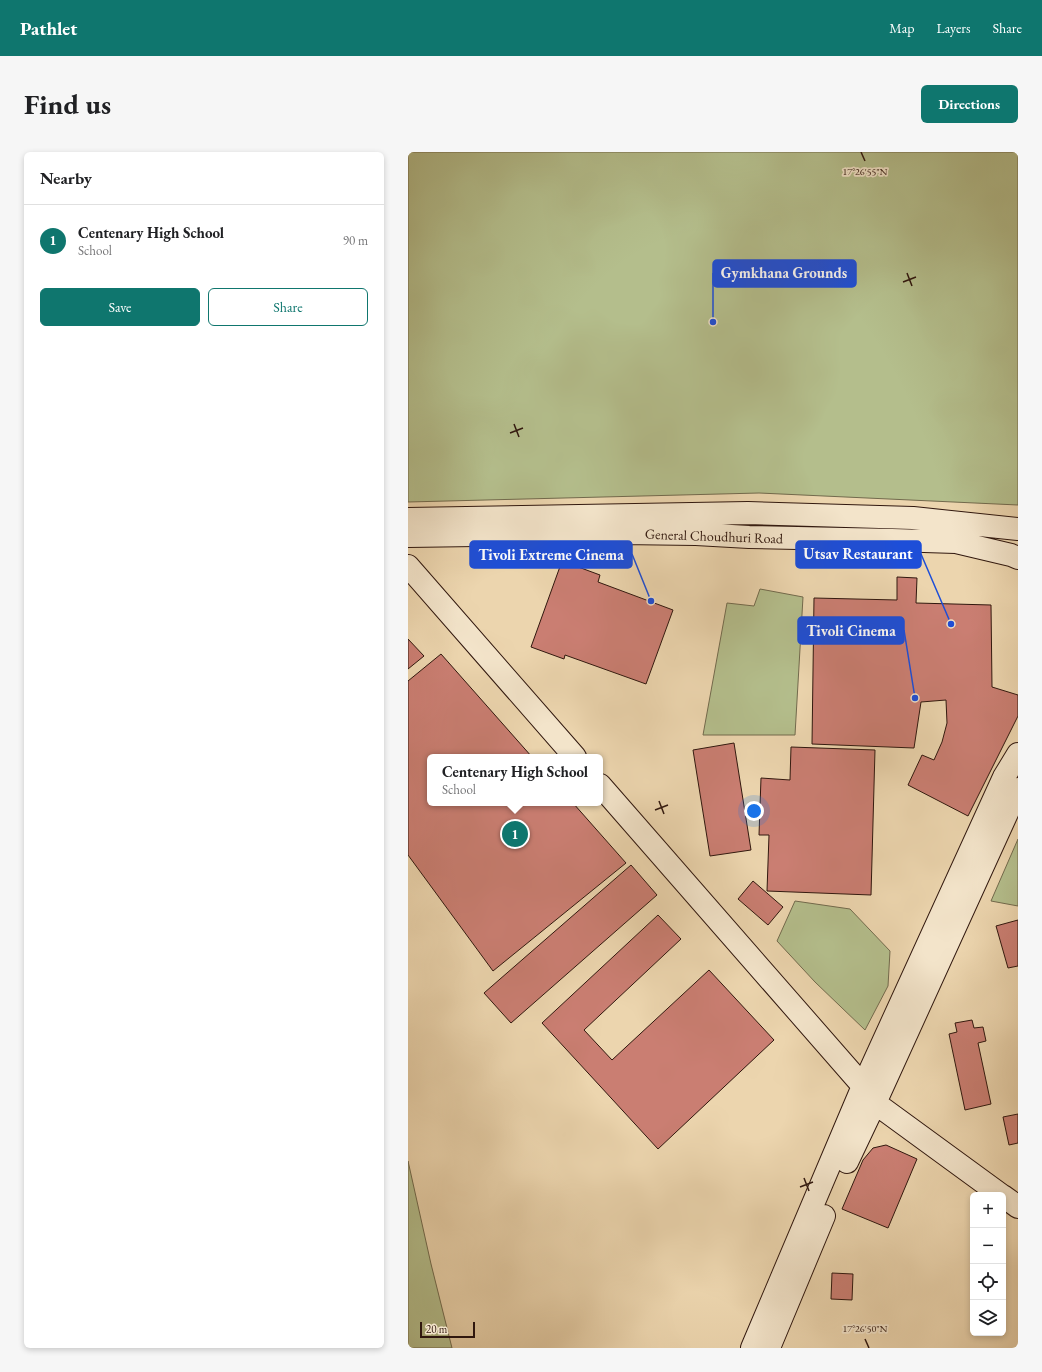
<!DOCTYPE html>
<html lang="en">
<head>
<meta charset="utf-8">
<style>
  :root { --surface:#fff; --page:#f6f6f6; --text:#202124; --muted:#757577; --line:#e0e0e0; --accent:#0f766e }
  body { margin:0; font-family:"EB Garamond",serif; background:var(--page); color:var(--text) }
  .controls { position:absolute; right:12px; bottom:12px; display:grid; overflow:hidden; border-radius:6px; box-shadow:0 2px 6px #0003 }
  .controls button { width:36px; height:36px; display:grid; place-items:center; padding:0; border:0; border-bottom:1px solid var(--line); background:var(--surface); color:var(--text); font:20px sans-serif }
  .scale { position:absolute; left:12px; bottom:10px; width:55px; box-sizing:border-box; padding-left:4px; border:2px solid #30170e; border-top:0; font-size:11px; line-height:14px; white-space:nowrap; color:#30170e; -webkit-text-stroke:3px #f3e4ca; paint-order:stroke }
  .you { position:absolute; left:346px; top:659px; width:14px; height:14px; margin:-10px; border:3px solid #fff; border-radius:50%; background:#1a73e8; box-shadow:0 0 0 6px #1a73e833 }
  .badge { display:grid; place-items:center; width:26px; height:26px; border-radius:50%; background:var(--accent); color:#fff; font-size:13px; font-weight:700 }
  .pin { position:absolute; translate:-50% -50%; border:2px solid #fff; box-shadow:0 1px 4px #0006 }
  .popup { position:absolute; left:19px; top:602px; width:176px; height:52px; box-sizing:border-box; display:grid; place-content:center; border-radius:6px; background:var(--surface); filter:drop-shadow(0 1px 3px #0005); font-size:13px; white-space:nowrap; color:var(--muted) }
  .popup b { font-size:15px; color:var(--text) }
  .popup::after { content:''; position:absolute; left:50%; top:100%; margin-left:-8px; border:8px solid transparent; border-top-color:var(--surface) }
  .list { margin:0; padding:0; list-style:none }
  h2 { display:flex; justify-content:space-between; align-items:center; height:52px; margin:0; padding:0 16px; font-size:17px }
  h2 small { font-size:13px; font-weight:400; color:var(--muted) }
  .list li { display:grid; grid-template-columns:26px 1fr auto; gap:12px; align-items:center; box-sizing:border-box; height:72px; padding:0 16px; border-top:1px solid var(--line) }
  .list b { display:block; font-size:15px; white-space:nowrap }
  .list p { margin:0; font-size:13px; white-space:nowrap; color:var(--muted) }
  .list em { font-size:13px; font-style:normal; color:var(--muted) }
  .actions { display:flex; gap:8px; padding:12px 16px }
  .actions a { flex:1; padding:9px 0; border:1px solid var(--accent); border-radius:6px; text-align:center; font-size:14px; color:var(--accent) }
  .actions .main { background:var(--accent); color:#fff }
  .icon { flex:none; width:22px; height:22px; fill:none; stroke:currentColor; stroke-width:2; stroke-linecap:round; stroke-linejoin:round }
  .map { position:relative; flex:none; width:610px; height:1196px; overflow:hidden; border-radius:6px }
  header { display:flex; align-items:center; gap:24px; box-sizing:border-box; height:56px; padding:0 20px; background:var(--accent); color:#fff }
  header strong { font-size:19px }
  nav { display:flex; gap:22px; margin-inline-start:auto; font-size:14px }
  .intro { display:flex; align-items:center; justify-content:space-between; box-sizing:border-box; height:96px; padding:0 24px }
  h1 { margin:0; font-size:28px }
  .button { padding:10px 18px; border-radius:6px; background:var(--accent); color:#fff; font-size:14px; font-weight:700 }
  main { display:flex; gap:24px; padding:0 24px }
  aside { flex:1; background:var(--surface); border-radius:6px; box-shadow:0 2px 6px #0003 }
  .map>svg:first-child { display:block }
  .green { fill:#b4be8c; stroke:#726a4d }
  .building { fill:#ca7e72; stroke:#30170e }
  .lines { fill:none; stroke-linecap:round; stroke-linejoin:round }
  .secondary-casing { stroke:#30170e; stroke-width:24 }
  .secondary { stroke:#f3e4ca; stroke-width:22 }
  .ticks { fill:none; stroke:#30170e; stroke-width:1.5 }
  .labels { text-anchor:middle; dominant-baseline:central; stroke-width:3.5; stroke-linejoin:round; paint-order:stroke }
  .street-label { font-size:14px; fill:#30170e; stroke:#f3e4ca }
  .ticks-label { font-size:10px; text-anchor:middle; fill:#30170e; stroke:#f3e4ca; stroke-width:3.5; stroke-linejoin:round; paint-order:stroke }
  .leader { fill:none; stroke:#1d4ed8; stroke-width:1.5 }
  .callout-dot { fill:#1d4ed8; stroke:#f3e4ca; stroke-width:1.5 }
  .callout { fill:#1d4ed8; stroke:#1d4ed8; stroke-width:1.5 }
  .callout-label { font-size:15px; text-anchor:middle; font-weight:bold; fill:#fff }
</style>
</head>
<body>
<header>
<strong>Pathlet</strong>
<nav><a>Map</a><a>Layers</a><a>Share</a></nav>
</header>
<div class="intro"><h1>Find us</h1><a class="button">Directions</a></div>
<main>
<aside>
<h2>Nearby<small></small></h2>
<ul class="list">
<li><span class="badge">1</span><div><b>Centenary High School</b><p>School</p></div><em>90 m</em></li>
</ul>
<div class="actions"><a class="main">Save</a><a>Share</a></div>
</aside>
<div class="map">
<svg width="610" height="1196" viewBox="0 0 610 1196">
  <rect width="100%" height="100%" fill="#ecd5ae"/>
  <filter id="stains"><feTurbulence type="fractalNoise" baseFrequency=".005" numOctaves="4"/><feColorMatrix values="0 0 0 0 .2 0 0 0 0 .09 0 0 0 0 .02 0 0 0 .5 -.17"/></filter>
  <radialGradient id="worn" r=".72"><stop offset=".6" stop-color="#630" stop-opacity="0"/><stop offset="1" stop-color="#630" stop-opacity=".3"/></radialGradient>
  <path class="green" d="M0,0H610V353L351,341L0,350Z
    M352,437L395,445L387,583H295L319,451L346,454Z
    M610,687V754L583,749Z
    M387,749L442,757L482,799L480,834L457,878L407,830L369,789Z
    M0,1009L23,1112L44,1196H0Z"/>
  <path class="building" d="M154,409L192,423L190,430L265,458L238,532L157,503L156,507L123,495Z
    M489,425L509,426L508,451L583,453L584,535L610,543V564L560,664L500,633L514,603L526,608L534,590L539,571L538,548L513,550L506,596L404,592L406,446L489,448Z
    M0,487L16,504L0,517Z
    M33,502L124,605H22V651H165L218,711L85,819L0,703V529Z
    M326,591L343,698L302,704L285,598Z
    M383,595L467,598L463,743L359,739L361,683H351L353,626L382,628Z
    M223,713L249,743L103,871L76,841Z
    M345,729L375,755L360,773L330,747Z
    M250,763L273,787L176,878L204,908L301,818L366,888L250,997L134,871Z
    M610,768V814L600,816L588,774Z
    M564,868L566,876L575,875L578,889L570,891L583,952L557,958L541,882L549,880L547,871Z
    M610,962V991L601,993L595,965Z
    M478,993L509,1007L480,1076L434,1057L455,1008L465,996Z
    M424,1121L445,1122L444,1148L423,1147Z"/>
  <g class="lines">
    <defs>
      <path id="secondary" d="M0,367L340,361L505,366L610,377
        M0,384L213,381L288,382L341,385L484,388L548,390L603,403L610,406
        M0,414L167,605
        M192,633L455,934L467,951L593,1043
        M439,1010L467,951L610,637
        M595,1044L610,1055
        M363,1191L416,1064
        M344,1196L455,934L596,625L610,602"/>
    </defs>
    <use href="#secondary" class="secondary-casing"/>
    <use href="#secondary" class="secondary"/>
  </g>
  <path class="ticks" d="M453,0L457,9M499,121L504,134M495,130L508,125M106,272L111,285M102,281L115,276M251,649L256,662M247,658L260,653M396,1026L401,1039M392,1035L405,1030M457,1187L461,1196"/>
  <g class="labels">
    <g class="street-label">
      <text transform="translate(306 384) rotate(2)">General Choudhuri Road</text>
    </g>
  </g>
  <g class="ticks-label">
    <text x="457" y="23">17°26'55"N</text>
    <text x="457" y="1180">17°26'50"N</text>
  </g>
  <path class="leader" d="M305 170L305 121M543 472L513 402M243 449L224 402M507 546L496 478"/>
  <g class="callout-dot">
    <circle cx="305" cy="170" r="4"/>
    <circle cx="543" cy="472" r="4"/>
    <circle cx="243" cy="449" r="4"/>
    <circle cx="507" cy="546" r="4"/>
  </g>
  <g class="callout">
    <rect x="305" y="108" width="143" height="27" rx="4"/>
    <rect x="388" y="389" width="125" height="27" rx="4"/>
    <rect x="62" y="389" width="162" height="27" rx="4"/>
    <rect x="390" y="465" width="106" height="27" rx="4"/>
  </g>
  <g class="callout-label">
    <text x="376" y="126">Gymkhana Grounds</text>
    <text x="450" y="407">Utsav Restaurant</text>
    <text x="143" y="408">Tivoli Extreme Cinema</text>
    <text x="443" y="484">Tivoli Cinema</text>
  </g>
  <rect width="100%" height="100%" filter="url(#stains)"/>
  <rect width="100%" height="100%" fill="url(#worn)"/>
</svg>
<div class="controls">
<button>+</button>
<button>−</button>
<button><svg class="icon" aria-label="locate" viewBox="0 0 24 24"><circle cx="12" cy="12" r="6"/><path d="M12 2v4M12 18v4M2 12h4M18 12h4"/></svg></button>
<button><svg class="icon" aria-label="layers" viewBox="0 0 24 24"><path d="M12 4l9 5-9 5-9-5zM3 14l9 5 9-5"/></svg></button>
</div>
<div class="scale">20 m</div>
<div class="you"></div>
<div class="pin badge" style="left:107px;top:682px">1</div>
<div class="popup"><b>Centenary High School</b>School</div>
</div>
</main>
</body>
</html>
